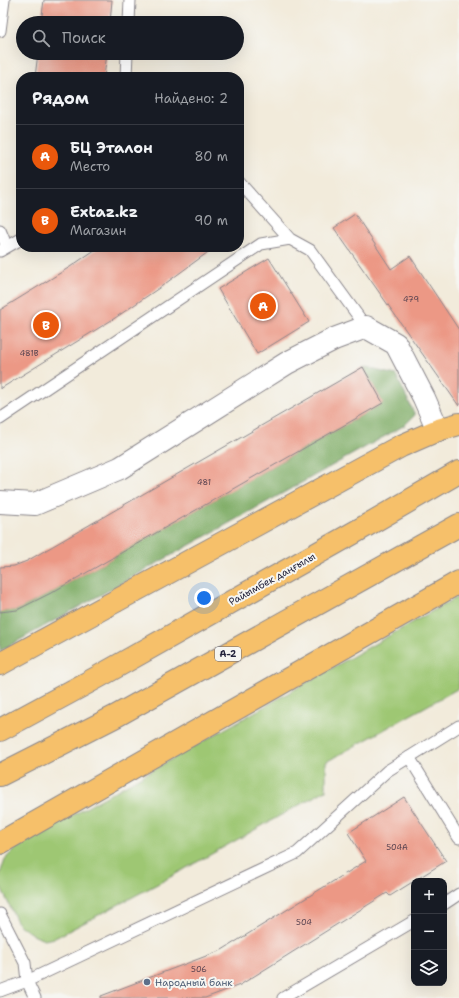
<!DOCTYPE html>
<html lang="ru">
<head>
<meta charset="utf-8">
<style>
  :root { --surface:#171b24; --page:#242831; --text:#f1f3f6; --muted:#9ea1a6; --line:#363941; --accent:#ea580c }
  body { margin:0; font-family:"Shantell Sans",sans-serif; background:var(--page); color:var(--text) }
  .controls { position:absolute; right:12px; bottom:12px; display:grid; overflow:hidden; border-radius:8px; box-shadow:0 4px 16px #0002 }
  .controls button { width:36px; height:36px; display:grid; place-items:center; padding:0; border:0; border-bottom:1px solid var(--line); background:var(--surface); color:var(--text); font:20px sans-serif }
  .you { position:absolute; left:204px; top:598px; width:14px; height:14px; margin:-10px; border:3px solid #fff; border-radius:50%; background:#1a73e8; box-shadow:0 0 0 6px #1a73e833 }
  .badge { display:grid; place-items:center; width:26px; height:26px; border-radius:50%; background:var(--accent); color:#fff; font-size:13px; font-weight:700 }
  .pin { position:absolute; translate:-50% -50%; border:2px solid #fff; box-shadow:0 1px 4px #0006 }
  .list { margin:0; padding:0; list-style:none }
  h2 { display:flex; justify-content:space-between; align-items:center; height:52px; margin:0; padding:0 16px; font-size:17px }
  h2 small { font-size:13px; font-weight:400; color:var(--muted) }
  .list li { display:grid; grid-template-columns:26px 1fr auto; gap:12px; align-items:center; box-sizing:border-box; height:64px; padding:0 16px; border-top:1px solid var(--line) }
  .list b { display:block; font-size:15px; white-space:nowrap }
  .list p { margin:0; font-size:13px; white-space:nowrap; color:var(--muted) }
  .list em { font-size:13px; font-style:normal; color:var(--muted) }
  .icon { flex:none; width:22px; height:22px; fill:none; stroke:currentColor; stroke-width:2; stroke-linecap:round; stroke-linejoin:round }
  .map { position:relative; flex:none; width:459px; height:998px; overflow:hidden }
  .search { position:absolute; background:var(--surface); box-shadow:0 4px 16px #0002; left:16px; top:16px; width:228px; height:44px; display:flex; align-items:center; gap:10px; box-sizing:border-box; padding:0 14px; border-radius:22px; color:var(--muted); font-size:15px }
  .panel { position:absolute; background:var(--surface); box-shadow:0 4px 16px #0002; left:16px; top:72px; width:228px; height:180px; border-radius:16px }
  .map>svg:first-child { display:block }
  .green { fill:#9ec773; stroke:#607457 }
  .forest { fill:#7eac65; stroke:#506750 }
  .building { fill:#ec9885 }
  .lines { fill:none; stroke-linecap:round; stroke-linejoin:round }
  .lane-casing { stroke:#8a868b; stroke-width:13 }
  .street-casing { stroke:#8a868b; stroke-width:24 }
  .primary-casing { stroke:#8a868b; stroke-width:24 }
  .lane { stroke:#fff; stroke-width:11 }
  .street { stroke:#fff; stroke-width:22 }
  .primary { stroke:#f6c06b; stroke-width:22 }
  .service-dot { fill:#5c6f8a; stroke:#f6f6f2; stroke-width:1.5 }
  .labels { text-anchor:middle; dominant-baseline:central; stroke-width:4; stroke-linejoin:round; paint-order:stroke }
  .number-label { font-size:8px; fill:#54404e }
  .shield { fill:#f6f6f2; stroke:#626272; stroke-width:1 }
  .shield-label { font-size:9px; font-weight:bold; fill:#22223b }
  .street-label { font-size:10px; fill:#22223b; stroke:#f6f6f2 }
  .service-label { font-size:10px; fill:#4e5e75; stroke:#f6f6f2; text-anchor:start }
</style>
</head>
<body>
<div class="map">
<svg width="459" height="998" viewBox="0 0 459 998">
  <rect width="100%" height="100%" fill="#f6f6f2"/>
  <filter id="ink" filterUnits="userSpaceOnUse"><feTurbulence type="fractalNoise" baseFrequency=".025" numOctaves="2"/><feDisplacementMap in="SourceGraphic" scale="8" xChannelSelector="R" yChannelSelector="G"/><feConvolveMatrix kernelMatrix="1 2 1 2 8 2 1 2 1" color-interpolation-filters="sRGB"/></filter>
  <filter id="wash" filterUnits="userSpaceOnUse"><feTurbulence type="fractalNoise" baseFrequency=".012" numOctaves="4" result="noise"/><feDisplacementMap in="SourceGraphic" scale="16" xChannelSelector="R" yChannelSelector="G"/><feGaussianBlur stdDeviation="0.9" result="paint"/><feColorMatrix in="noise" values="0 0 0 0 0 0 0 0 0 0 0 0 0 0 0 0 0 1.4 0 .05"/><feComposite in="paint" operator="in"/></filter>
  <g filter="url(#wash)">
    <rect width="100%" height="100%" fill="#f2ebdb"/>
    <path class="green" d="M459,596V688L326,762V790L165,880L55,938L44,940L33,935L18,924L0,885V874L5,859L17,847Z"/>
    <path class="forest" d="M363,367L396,375L415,415L405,425L0,651V612L17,610L51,593L383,403Z"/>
    <g id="blocks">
      <path class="building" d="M44,0H112L110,23H41Z
        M38,53H107L104,77H35Z
        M355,214L391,269L410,256L459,330V406L334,228Z
        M99,247H215L162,286L115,318L0,389V310L70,267Z
        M269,258L309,322L257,354L218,289Z
        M363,367L383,403L51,593L17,610L0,612V567L14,566L27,561Z
        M404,797L446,861L390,896L387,893L240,985L205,998H101V996L222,950L366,861L348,833Z"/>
    </g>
  </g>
  <g filter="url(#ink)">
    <use href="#blocks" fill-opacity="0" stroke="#8a868b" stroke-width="1"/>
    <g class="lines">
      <defs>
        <path id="lane" d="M129,23L130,0
          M0,31L4,0
          M126,77L127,53
          M239,182L290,239
          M0,230L7,247
          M0,251L21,239
          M0,419L261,244L290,239L310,250L366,327
          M409,757L459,838
          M444,904L459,894
          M0,914L25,963L27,981L35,998
          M0,991L27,981L297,853L387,771L459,726
          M283,998L414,921"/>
        <path id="street" d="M0,502L35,504L120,468L287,363L334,339L366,327L396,344L424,398L438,430"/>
        <path id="primary" d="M0,664L401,446L438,430L459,424
          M0,730L98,677L357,531L459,472
          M0,775L116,716L459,525
          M0,843L459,582"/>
      </defs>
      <use href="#lane" class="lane-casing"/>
      <use href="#street" class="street-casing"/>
      <use href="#primary" class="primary-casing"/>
      <use href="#lane" class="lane"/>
      <use href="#street" class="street"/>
      <use href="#primary" class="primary"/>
    </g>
  </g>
  <circle class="service-dot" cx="147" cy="982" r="4"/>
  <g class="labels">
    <g class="number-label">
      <text x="411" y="299">479</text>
      <text x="29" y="353">481В</text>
      <text x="204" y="482">481</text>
      <text x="397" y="847">504А</text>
      <text x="304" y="922">504</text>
      <text x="199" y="969">506</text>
    </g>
    <rect class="shield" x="215" y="647" width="26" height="14" rx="3"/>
    <g class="shield-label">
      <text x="228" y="654">A-2</text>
    </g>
    <g class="street-label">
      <text transform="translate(272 579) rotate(-29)">Райымбек даңғылы</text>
    </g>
    <g class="service-label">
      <text x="155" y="982">Народный банк</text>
    </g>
  </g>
</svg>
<div class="controls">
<button>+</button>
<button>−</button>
<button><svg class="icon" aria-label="layers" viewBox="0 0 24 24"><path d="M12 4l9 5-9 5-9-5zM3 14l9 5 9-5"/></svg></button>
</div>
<div class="you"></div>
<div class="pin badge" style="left:263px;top:306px">A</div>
<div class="pin badge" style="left:46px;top:325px">B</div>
<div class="search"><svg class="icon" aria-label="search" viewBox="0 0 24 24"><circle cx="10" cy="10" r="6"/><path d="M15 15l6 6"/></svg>Поиск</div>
<section class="panel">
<h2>Рядом<small>Найдено: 2</small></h2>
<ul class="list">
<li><span class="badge">A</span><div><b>БЦ Эталон</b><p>Место</p></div><em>80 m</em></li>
<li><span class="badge">B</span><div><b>Extaz.kz</b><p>Магазин</p></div><em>90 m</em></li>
</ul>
</section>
</div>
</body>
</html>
